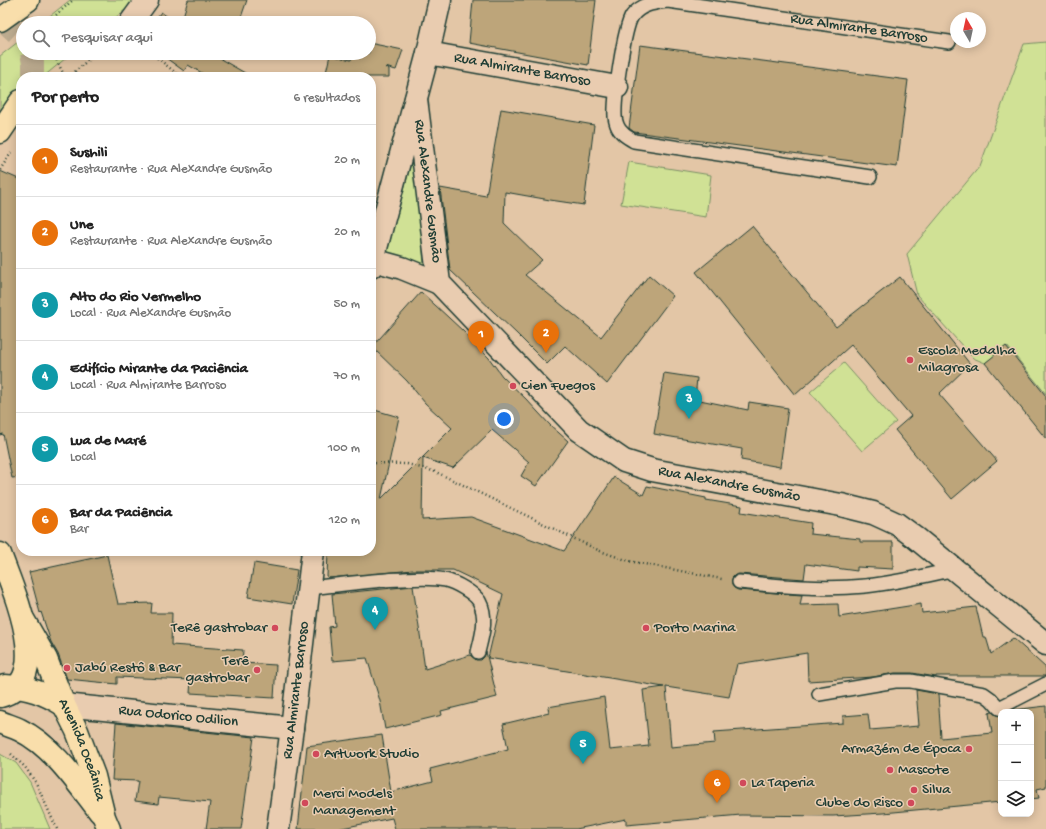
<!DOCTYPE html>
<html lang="pt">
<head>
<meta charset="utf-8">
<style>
  :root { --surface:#fff; --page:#f2f2f2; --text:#222; --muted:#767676; --line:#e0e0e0; --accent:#2563eb }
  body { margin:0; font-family:"Gochi Hand",sans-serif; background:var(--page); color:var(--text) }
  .controls { position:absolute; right:12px; bottom:12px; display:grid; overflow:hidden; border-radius:8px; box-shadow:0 2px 10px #0003 }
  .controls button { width:36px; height:36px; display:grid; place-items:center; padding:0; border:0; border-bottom:1px solid var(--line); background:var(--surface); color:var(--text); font:20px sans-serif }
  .compass { position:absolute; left:950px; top:12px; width:36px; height:36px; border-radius:50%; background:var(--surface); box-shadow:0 2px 10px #0003; rotate:351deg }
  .you { position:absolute; left:504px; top:419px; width:14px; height:14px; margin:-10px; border:3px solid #fff; border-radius:50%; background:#1a73e8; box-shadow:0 0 0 6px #1a73e833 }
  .badge { display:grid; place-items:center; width:26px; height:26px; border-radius:50%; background:var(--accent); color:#fff; font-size:13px; font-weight:700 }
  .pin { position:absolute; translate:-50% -33px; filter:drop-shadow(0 1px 2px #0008) }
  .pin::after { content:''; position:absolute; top:21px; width:14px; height:12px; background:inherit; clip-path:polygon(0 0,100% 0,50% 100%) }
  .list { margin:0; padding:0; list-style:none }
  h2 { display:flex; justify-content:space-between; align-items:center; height:52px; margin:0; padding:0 16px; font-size:17px }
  h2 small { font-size:13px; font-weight:400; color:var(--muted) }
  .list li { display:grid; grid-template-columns:26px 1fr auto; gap:12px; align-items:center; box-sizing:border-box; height:72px; padding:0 16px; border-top:1px solid var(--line) }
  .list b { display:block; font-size:15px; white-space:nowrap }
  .list p { margin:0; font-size:13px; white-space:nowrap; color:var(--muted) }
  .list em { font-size:13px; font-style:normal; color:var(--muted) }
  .icon { flex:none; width:22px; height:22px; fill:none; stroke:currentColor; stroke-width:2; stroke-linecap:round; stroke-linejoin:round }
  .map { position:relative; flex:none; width:1046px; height:829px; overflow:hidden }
  .search { position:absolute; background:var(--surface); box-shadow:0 2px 10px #0003; left:16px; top:16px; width:360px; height:44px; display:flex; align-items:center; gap:10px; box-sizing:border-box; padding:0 14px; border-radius:22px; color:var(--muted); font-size:15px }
  .panel { position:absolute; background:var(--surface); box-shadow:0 2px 10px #0003; left:16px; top:72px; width:360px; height:484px; border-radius:16px }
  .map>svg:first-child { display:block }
  .green { fill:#d0e195; stroke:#788f64 }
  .building { fill:#bda57a; stroke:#1f3d34 }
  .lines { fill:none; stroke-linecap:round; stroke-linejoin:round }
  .primary-tunnel { stroke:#bcab8f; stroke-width:22; stroke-dasharray:22 11; stroke-linecap:butt }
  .lane-casing { stroke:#1f3d34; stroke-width:16 }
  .street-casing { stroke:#1f3d34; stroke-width:25 }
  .primary-casing { stroke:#1f3d34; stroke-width:25 }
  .path { stroke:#1f3d34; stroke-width:2.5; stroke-dasharray:1 3; stroke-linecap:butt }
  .lane { stroke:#e9ccb0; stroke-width:13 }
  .street { stroke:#e9ccb0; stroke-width:22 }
  .primary { stroke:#f9deab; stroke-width:22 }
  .poi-dot { fill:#d1495b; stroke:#e9ccb0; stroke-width:1.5 }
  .labels { text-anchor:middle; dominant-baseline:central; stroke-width:3; stroke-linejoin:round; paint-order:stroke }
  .street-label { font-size:15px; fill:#1f3d34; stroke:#e9ccb0 }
  .poi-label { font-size:15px; fill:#1f3d34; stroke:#e9ccb0; text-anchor:start }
</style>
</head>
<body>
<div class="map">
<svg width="1046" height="829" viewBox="0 0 1046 829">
  <rect width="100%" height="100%" fill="#e3c6a6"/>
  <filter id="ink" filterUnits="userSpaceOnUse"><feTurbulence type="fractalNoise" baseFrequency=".025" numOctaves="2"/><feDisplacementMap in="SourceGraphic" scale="8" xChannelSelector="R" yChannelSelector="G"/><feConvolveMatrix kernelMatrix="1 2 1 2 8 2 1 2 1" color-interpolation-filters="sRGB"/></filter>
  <g filter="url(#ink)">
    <path class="green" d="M70,0H137L109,23H41Z
      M23,38V53H72L43,77H21V95L0,117V56Z
      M1046,42V394L1007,346L985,363L973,358L917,295L907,254L980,166L1024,44Z
      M415,149L424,266L386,256Z
      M629,162L711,175L706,217L621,204Z
      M844,363L896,422L862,451L810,392Z
      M0,754L16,763L30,782L50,829H0Z"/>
    <path class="building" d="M188,0H247L239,23H181Z
      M473,0H596L588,65L469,43Z
      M161,12L176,23H153Z
      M369,43L403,50L396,70L385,67L389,69V77H325L330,55L351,60L353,53H369Z
      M640,45L908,80L897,167L634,132L629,128Z
      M159,53H210L252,77H209L188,65L184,71Z
      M501,109L594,125L584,205L550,200L505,192L504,223L542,260L525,275L601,337L649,275L673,296L607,384L565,346L547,364L517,334L450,270L440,188L486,196Z
      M0,171L21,180V477L12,478L3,434L0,435Z
      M752,226L836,327L900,277L970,364L939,394L997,461L952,499L895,430L911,416L851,345L795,395L696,272Z
      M421,292L463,331L489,358L502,376L526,399L550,425L568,441L536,486L521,476L529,462L492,430L453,468L423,458L422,520L471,517L564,551L614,477L643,495L647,486L706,498V500L742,506L741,512L811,523L810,534L860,539V542H893V569L857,567V571L806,564L804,579L739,574L735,575L732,578V585L734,588L738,590L802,595L800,605L838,604L839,617L921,604L922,613L976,607L983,637H986L991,654L1013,638L1046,668V676H936V677L912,673H895L873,677L808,681L807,653L737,664L729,697L666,687L671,747L715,743L714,732L843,723V716L868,714L870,730L919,726L916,690L938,694L941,738L992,733L989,713L992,712L996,715L1001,716V802L883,813L833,816L741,815L626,825V819L576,829H395L392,818L337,829H298L307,746L382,735L391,792L433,781L430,769L508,749L503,724L549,713L548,707L604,697L610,750L649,746L643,690L664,687L488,658L503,594L453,570H413L330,578L327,577L328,551H371V509L375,506L371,505V409L399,417L381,499L452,428L425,403L407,381L372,347Z
      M1006,346L1046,396V439L985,363Z
      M664,373L697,378L695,399L748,410L749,402L788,408L780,467L741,460L742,449L654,434Z
      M107,555L118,604L152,603L151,613H172L171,645L243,650L242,663L276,665L274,698L190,693L191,680L117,677V684L67,679L58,654L51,642L41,612L40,613L29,572Z
      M254,563L297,570L292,604L248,597Z
      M413,586L425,669L470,655L476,660H481L484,657L486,652L497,697L441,711L442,715L385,729L380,701L367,658L332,661L329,627L335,626L332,594Z
      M1046,706V787L1037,789L1039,798L1031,799V712H1009L1013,710Z
      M116,723L254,737L241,829H206L210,802L159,797L158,804L135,801L138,781L112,780Z"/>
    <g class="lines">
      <path class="primary-tunnel" d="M0,18L23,39
        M31,53L33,63V77"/>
      <defs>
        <g id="lane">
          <path id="s1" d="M870,177L634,141C627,137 620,133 617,125C616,122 615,119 615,116C614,99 624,28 632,16C641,4 654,3 668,1L949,42"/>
          <path d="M739,582C781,586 823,590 865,586C896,583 925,576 955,569"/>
          <path d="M308,588C339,585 371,580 403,579C417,578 432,577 445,580C455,582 474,593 479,601C488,617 482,636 478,652"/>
          <path d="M819,694L895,681H911L984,694L991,699L999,708L1046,684"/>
        </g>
        <g id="street">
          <path d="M131,22L147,0"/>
          <path id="s2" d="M428,53L617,87"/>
          <path id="s3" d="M416,99L439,283L579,430L624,461L652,470L841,505L873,513L897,524L916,538L1046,644"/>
          <path d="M373,260L402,268L439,283"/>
          <path d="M371,267L428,53L440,0"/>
          <path id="s4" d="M64,705L292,728"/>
          <path id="s5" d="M278,829L292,728L313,551"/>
        </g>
        <g id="primary">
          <path d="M0,20L28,0"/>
          <path d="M0,132L21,101"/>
          <path d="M0,554C12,588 56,682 0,696"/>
          <path id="s6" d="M23,619L46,659L64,705L77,731L94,776L104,817L109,829"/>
          <path d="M5,686C29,687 44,693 64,705"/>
          <path d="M0,722C7,725 14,727 20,730C53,746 78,784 100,812"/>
        </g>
      </defs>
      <use href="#lane" class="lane-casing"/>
      <use href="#street" class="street-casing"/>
      <use href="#primary" class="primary-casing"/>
      <path class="path" d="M47,23L73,0
        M53,53L65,77
        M151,53L181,77
        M69,77L96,53
        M0,170L11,153
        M371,463L407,464L436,472L600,551L629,561L722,579
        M11,754L25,767L36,783L57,829"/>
      <use href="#lane" class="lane"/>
      <use href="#street" class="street"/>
      <use href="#primary" class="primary"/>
    </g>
  </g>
  <g class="poi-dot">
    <circle cx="910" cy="360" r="4"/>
    <circle cx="513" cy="386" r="4"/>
    <circle cx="275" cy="628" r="4"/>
    <circle cx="646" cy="628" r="4"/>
    <circle cx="67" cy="668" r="4"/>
    <circle cx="257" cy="670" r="4"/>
    <circle cx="969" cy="749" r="4"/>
    <circle cx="316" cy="754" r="4"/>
    <circle cx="890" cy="770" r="4"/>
    <circle cx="743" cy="783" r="4"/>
    <circle cx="914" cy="790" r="4"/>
    <circle cx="305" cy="803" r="4"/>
    <circle cx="911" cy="803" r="4"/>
  </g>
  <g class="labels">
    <g class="street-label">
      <text stroke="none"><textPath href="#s1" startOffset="607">Rua Almirante Barroso</textPath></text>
      <text stroke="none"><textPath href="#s2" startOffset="96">Rua Almirante Barroso</textPath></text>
      <text stroke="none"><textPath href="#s3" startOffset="93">Rua Alexandre Gusmão</textPath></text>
      <text stroke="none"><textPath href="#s3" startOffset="551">Rua Alexandre Gusmão</textPath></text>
      <text stroke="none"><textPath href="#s5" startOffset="140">Rua Almirante Barroso</textPath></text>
      <text stroke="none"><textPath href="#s4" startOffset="115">Rua Odorico Odilion</textPath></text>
      <text stroke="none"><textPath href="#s6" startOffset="144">Avenida Oceânica</textPath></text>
    </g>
    <g class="poi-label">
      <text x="918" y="351">Escola Medalha<tspan x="918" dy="17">Milagrosa</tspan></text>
      <text x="521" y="386">Cien Fuegos</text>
      <text x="267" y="628" text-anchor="end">TeRê gastrobar</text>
      <text x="654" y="628">Porto Marina</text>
      <text x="249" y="661" text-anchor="end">Terê<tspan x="249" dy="17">gastrobar</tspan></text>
      <text x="75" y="668">Jabú Restô &amp; Bar</text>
      <text x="961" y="749" text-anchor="end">Armazém de Época</text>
      <text x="324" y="754">Artwork Studio</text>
      <text x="898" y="770">Mascote</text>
      <text x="751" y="783">La Taperia</text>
      <text x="922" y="790">Silva</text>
      <text x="313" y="794">Merci Models<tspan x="313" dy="17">Management</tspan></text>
      <text x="903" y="803" text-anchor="end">Clube do Risco</text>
    </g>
  </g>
</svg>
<div class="controls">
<button>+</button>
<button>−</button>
<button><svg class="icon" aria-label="layers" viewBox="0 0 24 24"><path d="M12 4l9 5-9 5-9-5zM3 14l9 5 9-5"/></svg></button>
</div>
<svg class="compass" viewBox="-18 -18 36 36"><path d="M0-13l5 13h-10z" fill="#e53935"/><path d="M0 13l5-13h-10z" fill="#767676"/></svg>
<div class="you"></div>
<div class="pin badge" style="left:481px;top:354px;background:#e8710a">1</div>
<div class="pin badge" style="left:546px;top:353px;background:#e8710a">2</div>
<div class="pin badge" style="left:689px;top:419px;background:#0f9aa8">3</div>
<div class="pin badge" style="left:375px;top:630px;background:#0f9aa8">4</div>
<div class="pin badge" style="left:583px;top:764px;background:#0f9aa8">5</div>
<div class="pin badge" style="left:717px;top:803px;background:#e8710a">6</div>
<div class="search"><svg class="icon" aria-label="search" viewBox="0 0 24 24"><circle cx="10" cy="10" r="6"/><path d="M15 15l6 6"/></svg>Pesquisar aqui</div>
<section class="panel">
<h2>Por perto<small>6 resultados</small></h2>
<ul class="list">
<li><span class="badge" style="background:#e8710a">1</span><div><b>Sushili</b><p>Restaurante · Rua Alexandre Gusmão</p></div><em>20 m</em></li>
<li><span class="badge" style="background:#e8710a">2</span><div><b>Une</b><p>Restaurante · Rua Alexandre Gusmão</p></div><em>20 m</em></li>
<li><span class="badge" style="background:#0f9aa8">3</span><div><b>Alto do Rio Vermelho</b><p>Local · Rua Alexandre Gusmão</p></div><em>50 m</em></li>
<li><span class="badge" style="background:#0f9aa8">4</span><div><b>Edifício Mirante da Paciência</b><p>Local · Rua Almirante Barroso</p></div><em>70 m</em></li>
<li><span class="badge" style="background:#0f9aa8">5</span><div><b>Lua de Maré</b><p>Local</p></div><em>100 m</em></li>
<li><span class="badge" style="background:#e8710a">6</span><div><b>Bar da Paciência</b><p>Bar</p></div><em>120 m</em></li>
</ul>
</section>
</div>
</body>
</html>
